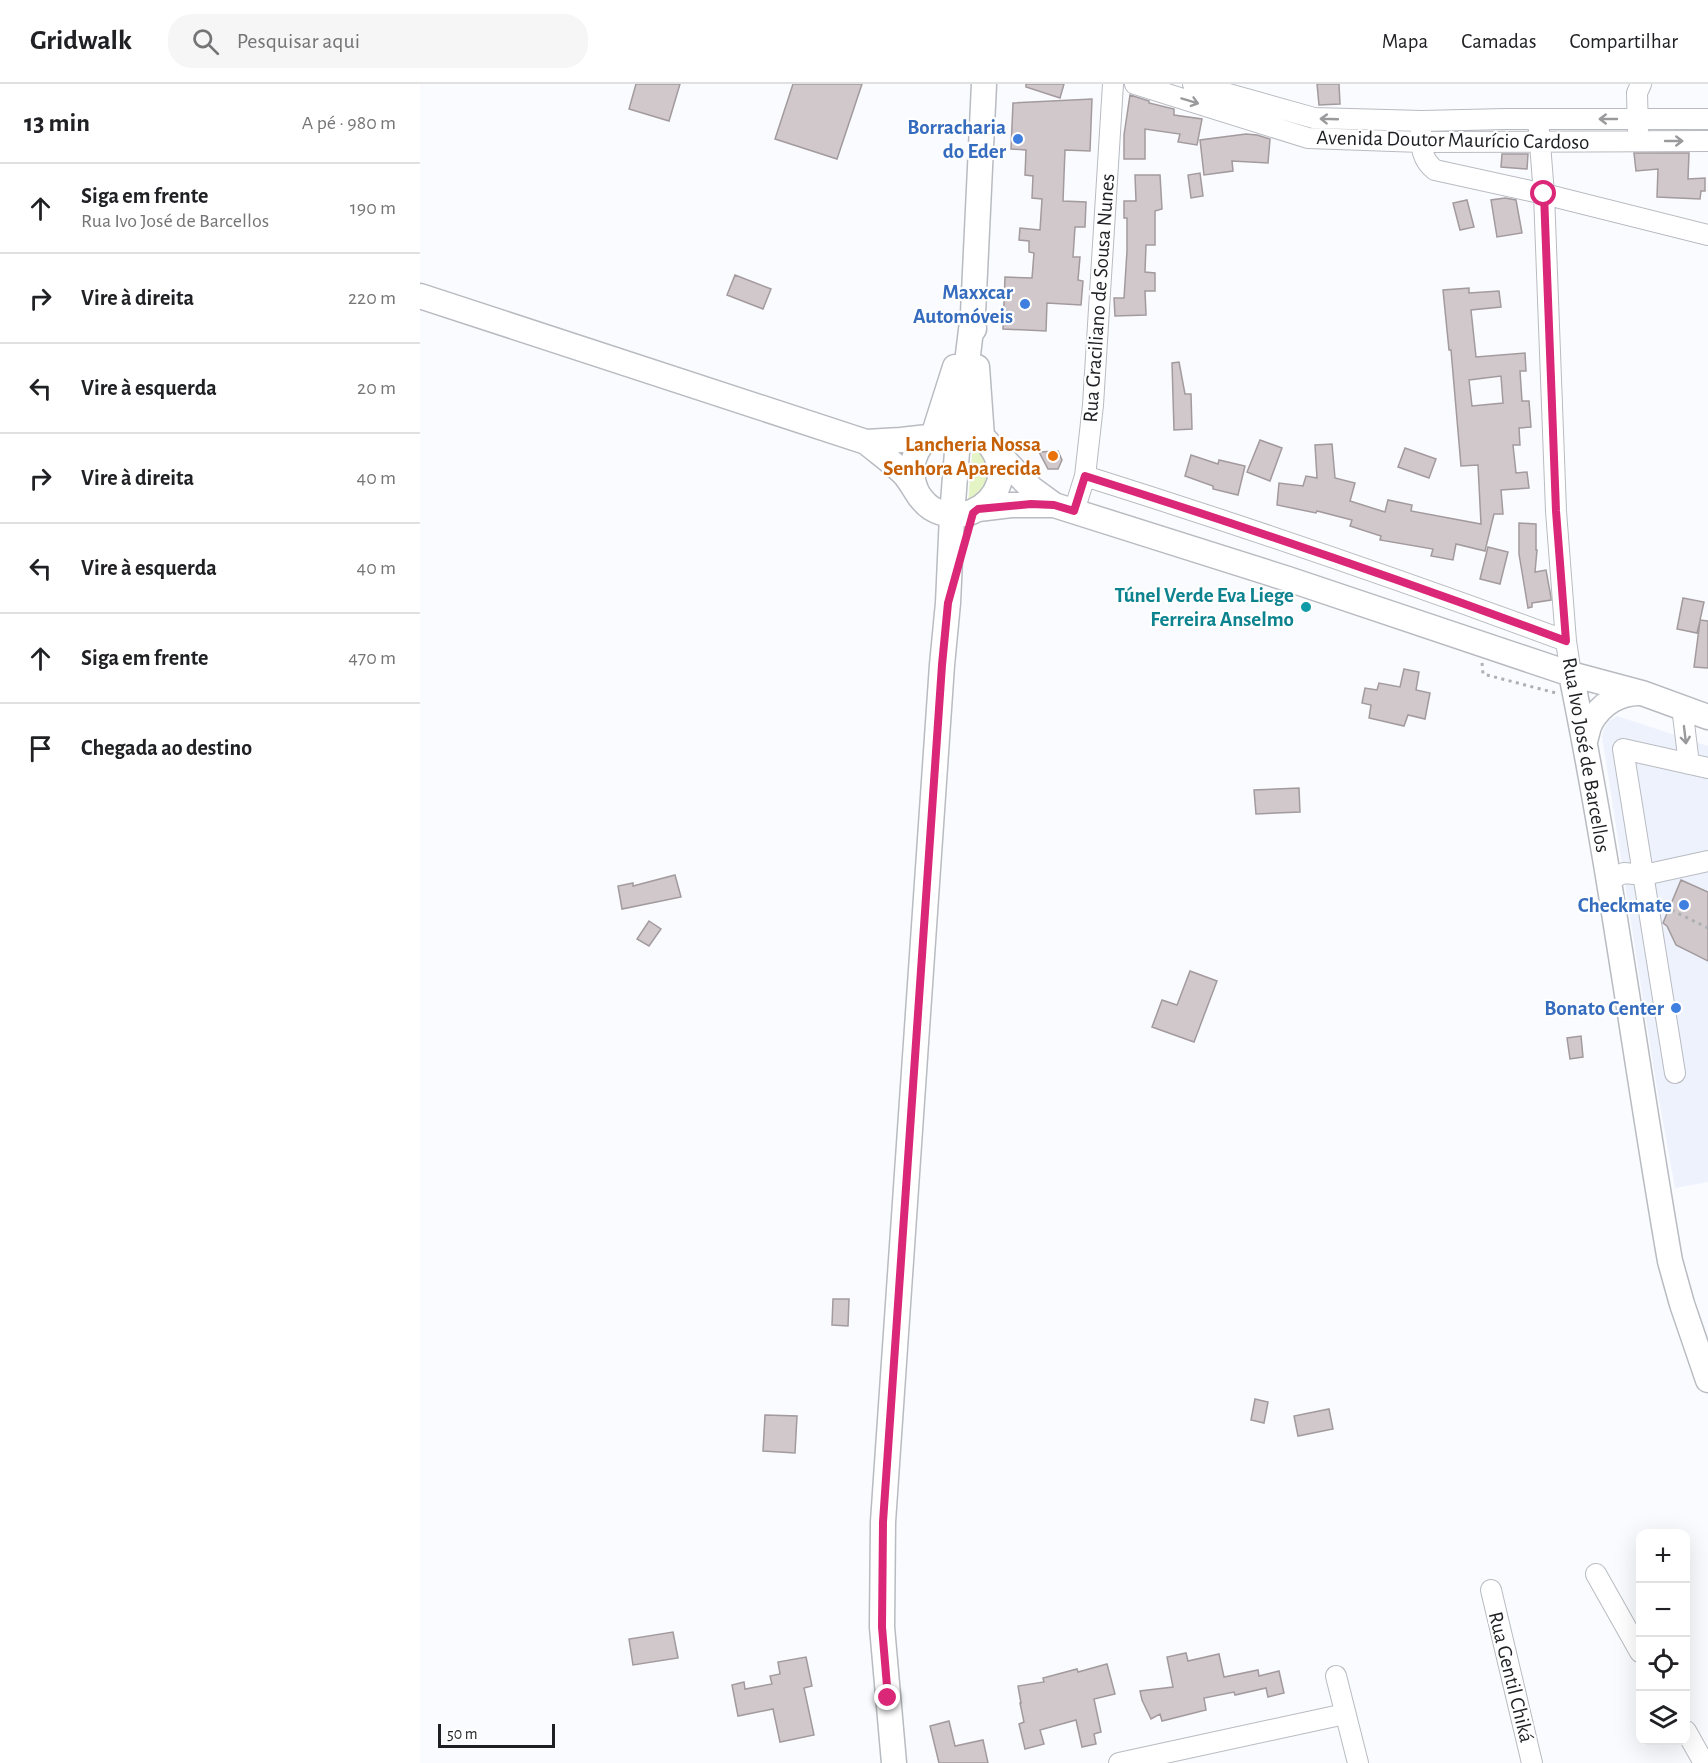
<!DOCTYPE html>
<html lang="pt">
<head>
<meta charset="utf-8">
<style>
  :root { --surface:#fff; --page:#f6f6f6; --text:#202124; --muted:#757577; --line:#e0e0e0 }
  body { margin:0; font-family:"Alegreya Sans",sans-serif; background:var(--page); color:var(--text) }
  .controls { position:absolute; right:18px; bottom:18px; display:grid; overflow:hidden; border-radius:12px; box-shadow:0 6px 24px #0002 }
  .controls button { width:54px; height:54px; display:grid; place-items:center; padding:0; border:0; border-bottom:2px solid var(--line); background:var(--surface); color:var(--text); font:30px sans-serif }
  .scale { position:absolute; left:18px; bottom:15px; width:117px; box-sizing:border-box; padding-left:6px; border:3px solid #1e1f22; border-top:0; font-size:16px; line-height:21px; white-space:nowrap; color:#1e1f22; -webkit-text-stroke:4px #fff; paint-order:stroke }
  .stop { position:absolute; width:18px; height:18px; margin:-14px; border:4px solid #db2777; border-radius:50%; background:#fff }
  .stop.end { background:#db2777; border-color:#fff; box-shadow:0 2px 6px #0008 }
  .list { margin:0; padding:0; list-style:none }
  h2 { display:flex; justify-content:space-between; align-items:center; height:78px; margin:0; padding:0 24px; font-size:26px }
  h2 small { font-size:20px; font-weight:400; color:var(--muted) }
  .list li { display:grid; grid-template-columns:39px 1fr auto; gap:18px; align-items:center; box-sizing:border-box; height:90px; padding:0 24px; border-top:2px solid var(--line) }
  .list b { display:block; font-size:22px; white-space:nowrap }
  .list p { margin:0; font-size:20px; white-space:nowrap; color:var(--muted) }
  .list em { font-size:20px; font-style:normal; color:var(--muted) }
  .icon { flex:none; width:33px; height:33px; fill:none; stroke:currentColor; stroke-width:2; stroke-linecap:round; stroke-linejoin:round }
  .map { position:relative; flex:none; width:1288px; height:1679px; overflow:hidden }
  header { display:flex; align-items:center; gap:36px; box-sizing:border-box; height:84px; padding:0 30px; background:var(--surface); border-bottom:2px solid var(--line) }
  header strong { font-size:28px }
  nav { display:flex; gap:33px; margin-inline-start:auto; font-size:21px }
  .search { width:420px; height:54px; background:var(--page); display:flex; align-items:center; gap:15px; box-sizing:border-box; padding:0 21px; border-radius:24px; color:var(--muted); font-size:22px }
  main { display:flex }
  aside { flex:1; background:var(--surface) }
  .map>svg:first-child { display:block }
  .built { fill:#edf2fd }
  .green { fill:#e5f4c4 }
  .building { fill:#d0c8cb; stroke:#a29a9d; stroke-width:1.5; fill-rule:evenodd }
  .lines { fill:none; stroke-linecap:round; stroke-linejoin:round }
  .minor-casing { stroke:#b8bbc1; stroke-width:22 }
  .major-casing { stroke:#b8bbc1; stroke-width:27 }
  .path { stroke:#aeafb2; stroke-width:3; stroke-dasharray:3 4.5; stroke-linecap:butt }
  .minor { stroke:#fff; stroke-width:20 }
  .major { stroke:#fff; stroke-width:24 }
  .oneway { stroke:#9a9a9c }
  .route { stroke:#db2777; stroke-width:8 }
  .shop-dot { fill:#3f7fe0; stroke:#fff; stroke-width:2 }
  .food-dot { fill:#e8710a; stroke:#fff; stroke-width:2 }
  .culture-dot { fill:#0f9aa8; stroke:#fff; stroke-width:2 }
  .labels { text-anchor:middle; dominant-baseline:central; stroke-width:4.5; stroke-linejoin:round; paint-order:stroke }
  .shop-label { font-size:21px; font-weight:bold; fill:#366cbe; stroke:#fff; text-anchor:end }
  .street-label { font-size:21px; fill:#1e1f22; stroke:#fff }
  .food-label { font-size:21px; font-weight:bold; fill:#c56008; stroke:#fff; text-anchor:end }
  .culture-label { font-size:21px; font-weight:bold; fill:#0d838f; stroke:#fff; text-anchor:end }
</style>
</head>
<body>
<header>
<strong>Gridwalk</strong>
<div class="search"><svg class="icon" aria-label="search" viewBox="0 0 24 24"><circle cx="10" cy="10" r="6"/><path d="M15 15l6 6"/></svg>Pesquisar aqui</div>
<nav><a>Mapa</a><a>Camadas</a><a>Compartilhar</a></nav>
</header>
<main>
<aside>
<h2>13 min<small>A pé · 980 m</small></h2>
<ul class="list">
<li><svg class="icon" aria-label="ahead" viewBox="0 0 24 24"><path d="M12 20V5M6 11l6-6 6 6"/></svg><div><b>Siga em frente</b><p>Rua Ivo José de Barcellos</p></div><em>190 m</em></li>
<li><svg class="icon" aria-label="right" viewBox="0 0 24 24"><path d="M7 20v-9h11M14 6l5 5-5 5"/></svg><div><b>Vire à direita</b></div><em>220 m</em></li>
<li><svg class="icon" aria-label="left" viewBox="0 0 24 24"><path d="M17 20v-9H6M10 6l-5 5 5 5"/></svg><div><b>Vire à esquerda</b></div><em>20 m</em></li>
<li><svg class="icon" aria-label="right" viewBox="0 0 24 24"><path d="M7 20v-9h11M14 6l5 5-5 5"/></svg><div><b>Vire à direita</b></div><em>40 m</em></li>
<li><svg class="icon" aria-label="left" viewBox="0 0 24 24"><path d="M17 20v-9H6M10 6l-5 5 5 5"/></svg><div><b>Vire à esquerda</b></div><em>40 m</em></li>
<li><svg class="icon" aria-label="ahead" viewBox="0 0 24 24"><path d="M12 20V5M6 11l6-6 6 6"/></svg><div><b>Siga em frente</b></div><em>470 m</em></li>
<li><svg class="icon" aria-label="arrive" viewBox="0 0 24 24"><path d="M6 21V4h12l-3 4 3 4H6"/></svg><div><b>Chegada ao destino</b></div></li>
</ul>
</aside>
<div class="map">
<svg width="1288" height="1679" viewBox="0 0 1288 1679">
  <rect width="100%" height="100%" fill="#fafbfe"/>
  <path class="built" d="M1197,632L1288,662V1098L1255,1104L1237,1005L1182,652L1184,645L1189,637Z"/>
  <path class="green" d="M553,358L568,375V401L548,420Z"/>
  <path class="building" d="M216,0H260L249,37L209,25Z
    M373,0H442L417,75L355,55Z
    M606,0H644L640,14L606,3Z
    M897,0H919L920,20L899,21Z
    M710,11L729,17V19L754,25V31L782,35L777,61L758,58L760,50L725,45V75H704V51Z
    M672,15L670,67L645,66L643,117L666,118L665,143H655L653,173H660L658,196L663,197L661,221L627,219L626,247L583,245L585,193L612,194L614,169L609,168V157L599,156L600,144L620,146L622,115L612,114L613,92L605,91L606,66L591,65L593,19Z
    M826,50L837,51L850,55L848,79L812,77L813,87L784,91L780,56Z
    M1214,69H1269L1268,95L1285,94V107H1281L1280,115L1237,113L1238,85L1216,87Z
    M1082,70H1108L1107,85L1081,83Z
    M780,89L783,112L771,114L768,91Z
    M715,91H740L742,125L735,127V161H726L725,188L735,189V207H725L726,231L695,232L694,214H704L707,167V134H704V117H716Z
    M1085,114L1096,116L1102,149L1077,153L1071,116Z
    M1047,116L1054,143L1040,146L1033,119Z
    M315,191L351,205L343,225L307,211Z
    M1049,204V209L1079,207L1081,223L1051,226L1056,273L1105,269L1106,287H1100L1102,317H1109L1111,343L1099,344L1100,361H1093L1096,389L1107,388L1109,404L1081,406L1083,430H1074L1065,467L1036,460L1033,476L1011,472L1013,465L960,456L961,452L930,442L932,436L897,427L896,429L857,421L859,399L883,402L886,392L897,394L895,361L912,360L915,394L935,399L930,417L965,428L968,416L992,421L991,427L1061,440L1058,381L1041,382L1031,266H1029L1023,206ZM1081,292L1083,319L1052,322L1049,296Z
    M759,278L765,310H771L772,345L754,346L752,279Z
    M840,356L862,364L850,397L827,388Z
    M985,364L1016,375L1009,394L978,383Z
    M638,367L642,376L638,385H628L619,368Z
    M771,371L798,380L799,376L825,382L818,411L793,405V402L765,392Z
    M1099,439L1116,440V466H1117L1115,488L1126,486L1131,513V516L1112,519V523L1108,524L1099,470Z
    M1068,463L1088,468L1080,500L1060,495Z
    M1263,514L1284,518L1280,536L1288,537V584L1274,583L1280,537L1277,549L1257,545Z
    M984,585L999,588L996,606L1010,609L1005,635L988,631L984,642L949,634L951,621L942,619L945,604L957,606L959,599L980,603Z
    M879,704L880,728L836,730L834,706Z
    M255,791L261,813L202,825L198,802L213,799V802Z
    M1261,796L1288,808V877L1256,861L1247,842L1243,839Z
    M229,837L241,845L229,862L217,855Z
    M770,887L797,897L774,958L732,943L742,916L757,921Z
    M1161,952L1163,973L1150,975L1147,954Z
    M413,1215H429L428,1242L412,1241Z
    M835,1315L848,1318L844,1339L831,1336Z
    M909,1325L913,1345L878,1352L874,1332Z
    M345,1331L377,1332L375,1369L343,1367Z
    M253,1548L258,1574L213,1581L209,1555Z
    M766,1569L768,1577L799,1570L804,1593L838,1586L839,1592L859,1587L864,1609L848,1613L846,1604L815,1611L814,1608L784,1614L786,1626L742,1637L740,1630L731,1635L722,1616L720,1607L753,1603L747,1573Z
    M386,1573L392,1602L384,1604L394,1651L360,1658L353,1625L318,1632L312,1601L324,1598L325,1605L352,1600L350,1592L360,1590L358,1578Z
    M687,1580L695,1610L674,1615L681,1648L674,1650L676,1660L662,1663L656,1636L620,1646L624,1660L605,1665L599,1640L604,1638L600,1619H601L598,1602L624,1598L623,1594L657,1585L658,1588Z
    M529,1637L535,1662L563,1656L568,1679H519L510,1642Z"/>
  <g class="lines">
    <defs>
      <path id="minor" d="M715,0L888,54L1001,58L1288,57
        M773,0L894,34L1002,37L1085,35H1288
        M1118,35L1124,110L1136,427L1146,557L1151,590
        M1218,46L1217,9L1221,0
        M1001,47C1001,64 1002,76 1015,86L1124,110L1288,151
        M665,392C827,443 987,498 1146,557
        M654,427L665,392L673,321L693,0
        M1262,623L1269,680
        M1188,796L1204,789L1224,791L1288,777
        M1255,989L1203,665L1288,684
        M1176,1490L1220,1568
        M1071,1506L1112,1679
        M916,1592L938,1679
        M1266,1647L1284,1679
        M699,1679L925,1630"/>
      <path id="major" d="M0,212L446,358L481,356L508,353
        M554,245L553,230L564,0
        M557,283L562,353
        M514,349L535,283
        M446,358C459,369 474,379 485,391C494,402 499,416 511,424C537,440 570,427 579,399C585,378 569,353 550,346
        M574,365L612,405L634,421
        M499,412C486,388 492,362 516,348
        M558,425L591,421H634L868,495L1151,590L1222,609L1288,633
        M1151,590C1191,785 1216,982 1250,1177L1262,1220L1288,1296
        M1165,657C1167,651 1168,643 1171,638C1181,620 1199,609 1219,609
        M474,1679L462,1543L463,1438L522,581L528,519L532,431L539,343L553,230"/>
    </defs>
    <use href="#minor" class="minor-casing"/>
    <use href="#major" class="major-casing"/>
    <path class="path" d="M1062,579L1063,590L1136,609
      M1245,823L1288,844"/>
    <use href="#minor" class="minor"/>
    <use href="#major" class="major"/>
  </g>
  <defs><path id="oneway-shaft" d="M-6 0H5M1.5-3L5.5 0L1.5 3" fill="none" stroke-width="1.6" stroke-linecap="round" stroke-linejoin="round" transform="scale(1.5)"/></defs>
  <g class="oneway">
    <use href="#oneway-shaft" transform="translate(770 17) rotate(17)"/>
    <use href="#oneway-shaft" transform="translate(909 35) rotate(-178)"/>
    <use href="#oneway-shaft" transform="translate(1188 35) rotate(-180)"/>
    <use href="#oneway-shaft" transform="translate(1254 57)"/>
    <use href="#oneway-shaft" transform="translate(1265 651) rotate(83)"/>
  </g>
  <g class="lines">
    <path class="route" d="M468,1614L462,1543L463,1438L522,581L528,519L553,429L558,425L611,420L634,421L654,427L665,392C827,443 987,498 1146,557L1136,427L1124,110"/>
  </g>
  <g class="shop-dot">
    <circle cx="598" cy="55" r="6"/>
    <circle cx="605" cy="220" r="6"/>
    <circle cx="1264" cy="821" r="6"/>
    <circle cx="1256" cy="924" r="6"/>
  </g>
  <circle class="food-dot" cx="633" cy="372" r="6"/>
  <circle class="culture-dot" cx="886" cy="523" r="6"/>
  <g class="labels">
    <g class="shop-label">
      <text x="586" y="43">Borracharia<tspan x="586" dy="24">do Eder</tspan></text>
      <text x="593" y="208">Maxxcar<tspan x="593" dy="24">Automóveis</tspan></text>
      <text x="1252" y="821">Checkmate</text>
      <text x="1244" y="924">Bonato Center</text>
    </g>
    <g class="street-label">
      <text transform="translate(1033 56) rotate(1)">Avenida Doutor Maurício Cardoso</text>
      <text transform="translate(679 214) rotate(-86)">Rua Graciliano de Sousa Nunes</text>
      <text transform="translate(1166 671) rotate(80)">Rua Ivo José de Barcellos</text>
      <text transform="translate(1091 1593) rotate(76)">Rua Gentil Chiká</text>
    </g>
    <g class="food-label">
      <text x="621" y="360">Lancheria Nossa<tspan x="621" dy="24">Senhora Aparecida</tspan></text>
    </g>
    <g class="culture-label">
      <text x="874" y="511">Túnel Verde Eva Liege<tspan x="874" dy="24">Ferreira Anselmo</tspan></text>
    </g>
  </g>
</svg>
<div class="controls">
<button>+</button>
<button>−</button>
<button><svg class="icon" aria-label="locate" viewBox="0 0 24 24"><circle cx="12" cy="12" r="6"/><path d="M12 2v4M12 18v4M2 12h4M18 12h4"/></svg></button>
<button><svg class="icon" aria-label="layers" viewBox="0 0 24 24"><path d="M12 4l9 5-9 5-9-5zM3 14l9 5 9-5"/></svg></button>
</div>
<div class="scale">50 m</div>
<div class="stop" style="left:1124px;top:110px"></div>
<div class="stop end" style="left:468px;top:1614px"></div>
</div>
</main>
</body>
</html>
